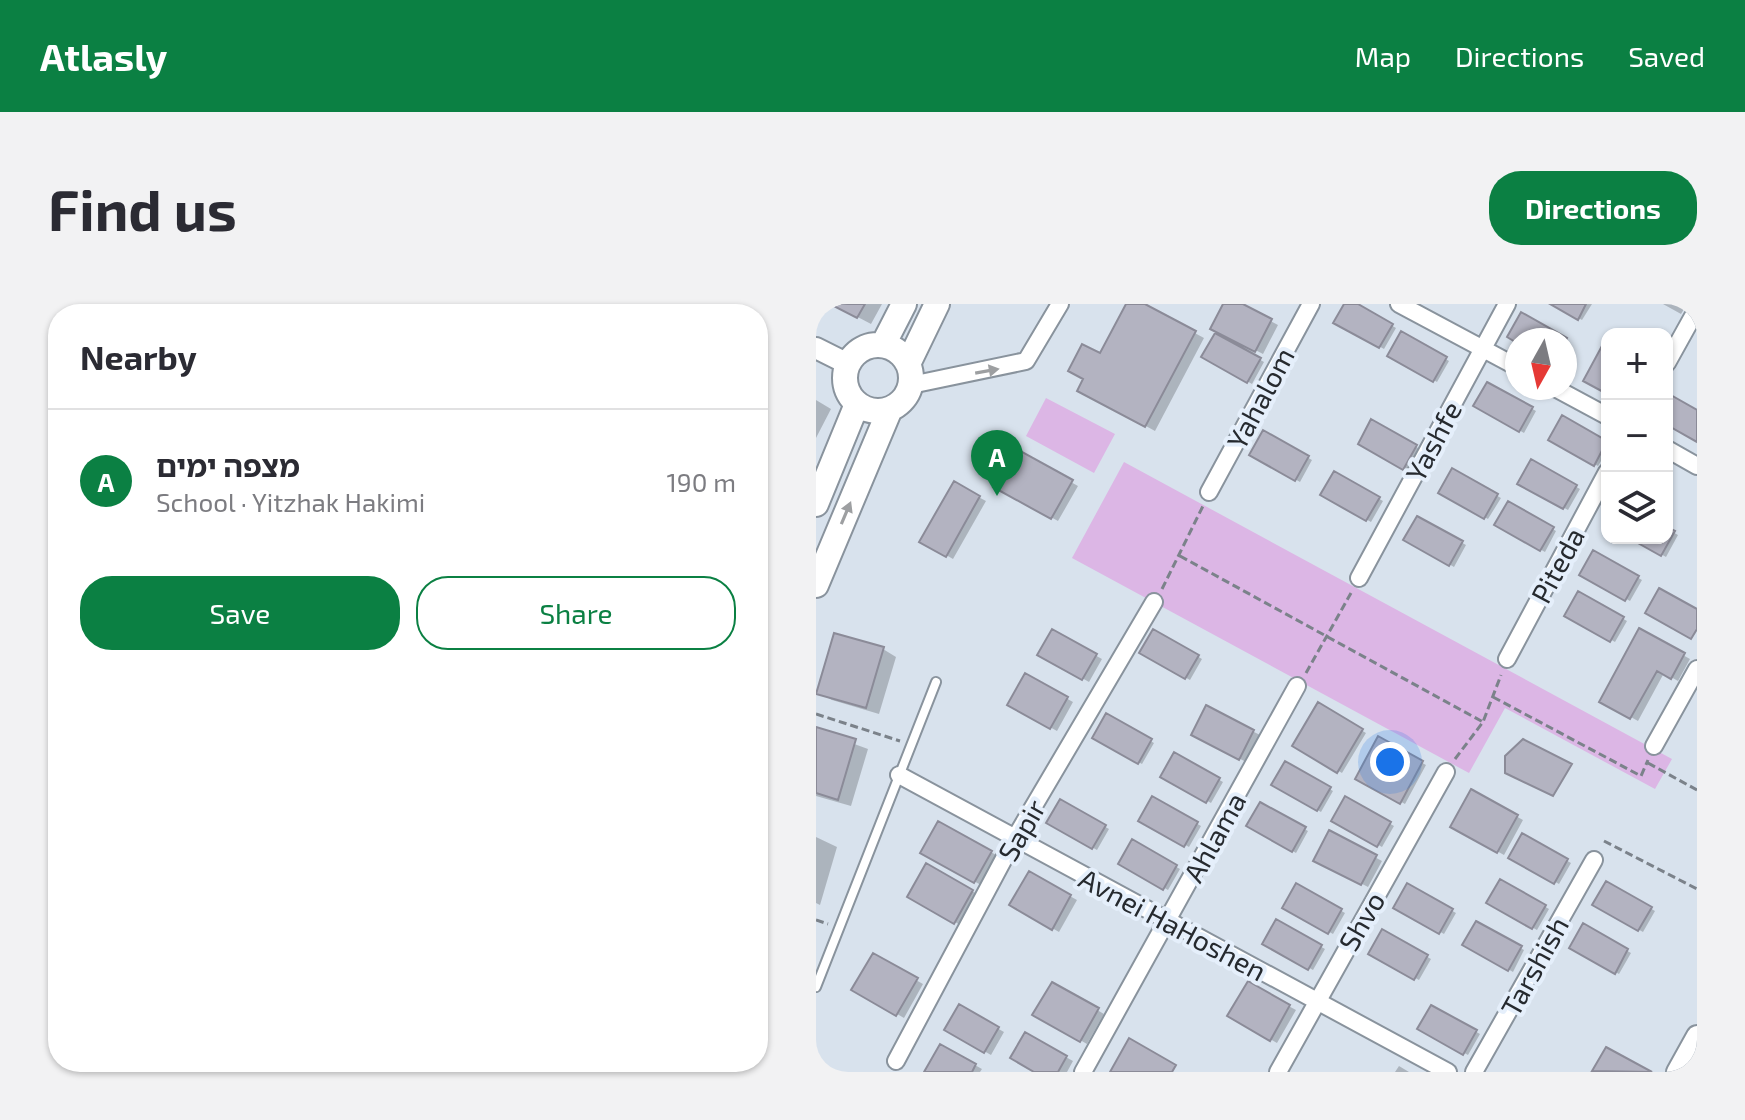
<!DOCTYPE html>
<html lang="en">
<head>
<meta charset="utf-8">
<style>
  :root { --surface:#fff; --page:#f2f2f3; --text:#2b2b33; --muted:#7c7c81; --line:#e1e1e2; --accent:#0b8043 }
  body { margin:0; font-family:"Exo 2","Noto Sans Hebrew",sans-serif; background:var(--page); color:var(--text) }
  .controls { position:absolute; right:24px; top:24px; display:grid; overflow:hidden; border-radius:16px; box-shadow:0 2px 6px #0004 }
  .controls button { width:72px; height:72px; display:grid; place-items:center; padding:0; border:0; border-bottom:2px solid var(--line); background:var(--surface); color:var(--text); font:40px sans-serif }
  .compass { position:absolute; left:689px; top:24px; width:72px; height:72px; border-radius:50%; background:var(--surface); box-shadow:0 2px 6px #0004; rotate:188deg }
  .you { position:absolute; left:574px; top:458px; width:28px; height:28px; margin:-20px; border:6px solid #fff; border-radius:50%; background:#1a73e8; box-shadow:0 0 0 12px #1a73e833 }
  .badge { display:grid; place-items:center; width:52px; height:52px; border-radius:50%; background:var(--accent); color:#fff; font-size:26px; font-weight:700 }
  .pin { position:absolute; translate:-50% -66px; filter:drop-shadow(0 2px 4px #0008) }
  .pin::after { content:''; position:absolute; top:42px; width:28px; height:24px; background:inherit; clip-path:polygon(0 0,100% 0,50% 100%) }
  .list { margin:0; padding:0; list-style:none }
  h2 { display:flex; justify-content:space-between; align-items:center; height:104px; margin:0; padding:0 32px; font-size:34px }
  h2 small { font-size:26px; font-weight:400; color:var(--muted) }
  .list li { display:grid; grid-template-columns:52px 1fr auto; gap:24px; align-items:center; box-sizing:border-box; height:144px; padding:0 32px; border-top:2px solid var(--line) }
  .list b { display:block; font-size:30px; white-space:nowrap }
  .list p { margin:0; font-size:26px; white-space:nowrap; color:var(--muted) }
  .list em { font-size:26px; font-style:normal; color:var(--muted) }
  .actions { display:flex; gap:16px; padding:24px 32px }
  .actions a { flex:1; padding:18px 0; border:2px solid var(--accent); border-radius:32px; text-align:center; font-size:28px; color:var(--accent) }
  .actions .main { background:var(--accent); color:#fff }
  .icon { flex:none; width:44px; height:44px; fill:none; stroke:currentColor; stroke-width:2; stroke-linecap:round; stroke-linejoin:round }
  .map { position:relative; flex:none; width:881px; height:768px; overflow:hidden; border-radius:32px }
  header { display:flex; align-items:center; gap:48px; box-sizing:border-box; height:112px; padding:0 40px; background:var(--accent); color:#fff }
  header strong { font-size:38px }
  nav { display:flex; gap:44px; margin-inline-start:auto; font-size:28px }
  .intro { display:flex; align-items:center; justify-content:space-between; box-sizing:border-box; height:192px; padding:0 48px }
  h1 { margin:0; font-size:56px }
  .button { padding:20px 36px; border-radius:32px; background:var(--accent); color:#fff; font-size:28px; font-weight:700 }
  main { display:flex; gap:48px; padding:0 48px }
  aside { flex:1; background:var(--surface); border-radius:32px; box-shadow:0 2px 6px #0004 }
  .map>svg:first-child { display:block }
  .green { fill:#dcb6e5 }
  .shadow { fill:#0003 }
  .building { fill:#b3b3c1; stroke:#8b8b98; stroke-width:2 }
  .lines { fill:none; stroke-linecap:round; stroke-linejoin:round }
  .service-casing { stroke:#89939d; stroke-width:12 }
  .minor-casing { stroke:#89939d; stroke-width:20 }
  .tertiary-casing { stroke:#89939d; stroke-width:24 }
  .secondary-casing { stroke:#89939d; stroke-width:28 }
  .path { stroke:#7b828a; stroke-width:3; stroke-dasharray:8 4; stroke-linecap:butt }
  .service { stroke:#fff; stroke-width:8 }
  .minor { stroke:#fff; stroke-width:16 }
  .tertiary { stroke:#fff; stroke-width:20 }
  .secondary { stroke:#fff; stroke-width:24 }
  .oneway { fill:#9d9fa1 }
  .labels { text-anchor:middle; dominant-baseline:central; stroke-width:8; stroke-linejoin:round; paint-order:stroke }
  .street-label { font-size:28px; fill:#262a2f; stroke:#e5effb }
</style>
</head>
<body>
<header>
<strong>Atlasly</strong>
<nav><a>Map</a><a>Directions</a><a>Saved</a></nav>
</header>
<div class="intro"><h1>Find us</h1><a class="button">Directions</a></div>
<main>
<aside>
<h2>Nearby<small></small></h2>
<ul class="list">
<li><span class="badge">A</span><div><b>מצפה ימים</b><p>School · Yitzhak Hakimi</p></div><em>190 m</em></li>
</ul>
<div class="actions"><a class="main">Save</a><a>Share</a></div>
</aside>
<div class="map">
<svg width="881" height="768" viewBox="0 0 881 768">
  <rect width="100%" height="100%" fill="#d8e2ed"/>
  <path class="green" d="M230,94L299,130L278,169L210,132Z
    M308,158L856,455L839,485L689,404L653,469L256,254Z"/>
  <path class="shadow" d="M17,0H66L55,20Z
    M313,0H325L388,34L339,127L264,86Z
    M409,0H423L462,21L447,50L397,24Z
    M530,0H538L580,24L568,45L520,18Z
    M738,0H776L766,16Z
    M847,0H871L865,10Z
    M585,30L633,57L621,78L574,51Z
    M400,31L448,58L436,80L388,52Z
    M672,80L720,107L708,129L660,101Z
    M0,96L15,105L0,134Z
    M747,114L791,139V147L782,162L735,135Z
    M556,118L604,145L592,166L544,139Z
    M448,129L496,156L484,178L436,150Z
    M199,147L262,182L242,217L179,182Z
    M716,158L764,185L752,206L704,179Z
    M636,167L685,194L672,215L624,188Z
    M519,170L567,197L555,218L507,191Z
    M138,180L170,197L137,255L106,237Z
    M693,200L740,227L729,248L681,221Z
    M602,214L650,241L638,263L590,235Z
    M851,225L862,231L850,253L817,234H851Z
    M778,249L826,276L814,297L766,270Z
    M763,290L811,317L799,338L751,311Z
    M338,327L386,355L374,376L326,349Z
    M824,327L874,355L862,377L848,369L822,417L786,397Z
    M237,328L286,355L273,378L224,350Z
    M67,345L80,353L63,410L16,396L3,389Z
    M210,372L257,398L241,427L194,401Z
    M502,401L550,429L526,469L479,441Z
    M391,404L444,431L430,458L377,430Z
    M290,412L338,439L326,460L278,433Z
    M0,426L52,445L35,502L0,492Z
    M563,435L610,461L589,500L541,474Z
    M359,451L407,478L395,499L347,472Z
    M469,460L517,487L505,508L457,481Z
    M656,488L707,516L688,551L636,522Z
    M337,495L385,522L373,543L325,516Z
    M530,495L578,522L566,543L518,516Z
    M245,498L293,525L281,546L233,519Z
    M445,501L492,527L480,549L433,521Z
    M123,519L182,552L165,581L107,549Z
    M514,529L566,557L552,583L500,556Z
    M707,532L755,559L743,580L695,553Z
    M0,533L21,543L4,601L0,599Z
    M316,538L364,565L352,586L304,559Z
    M111,562L163,591L146,622L93,592Z
    M214,570L261,596L243,628L196,601Z
    M685,577L733,605L721,626L673,599Z
    M791,579L839,607L827,628L779,601Z
    M481,582L529,609L517,630L469,603Z
    M592,582L640,609L628,630L580,603Z
    M461,618L509,645L497,666L449,639Z
    M661,619L708,646L697,668L649,640Z
    M767,622L815,649L803,670L755,643Z
    M567,628L615,655L603,676L555,649Z
    M57,652L107,680L88,714L38,685Z
    M236,680L288,710L271,740L219,710Z
    M432,680L480,706L461,739L414,712Z
    M144,703L188,728L175,751L131,726Z
    M616,703L664,730L652,751L604,725Z
    M210,731L257,757L251,768H222Z
    M125,742L166,765L164,768H111Z
    M583,762L593,768H579Z"/>
  <path class="building" d="M14,0H49L41,14Z
    M310,0H329L380,27L329,123L261,87L267,75L252,67L266,40L284,49Z
    M407,0H427L456,15L439,48L394,25Z
    M528,0H542L577,20L563,44L517,19Z
    M734,0H770L762,16Z
    M705,8L751,34L749,38L701,39L691,33Z
    M585,27L631,53L617,78L571,52Z
    M399,29L445,54L431,79L385,53Z
    M787,40L791,43V90L767,77Z
    M671,78L717,103L703,128L657,102Z
    M853,90L881,106V138L851,121Z
    M746,111L791,137L778,162L732,136Z
    M555,115L601,141L587,166L542,140Z
    M447,126L493,152L479,177L433,151Z
    M199,144L257,176L235,215L177,183Z
    M715,155L761,181L747,205L701,180Z
    M636,164L682,190L668,215L622,189Z
    M518,167L564,193L550,217L504,191Z
    M138,177L164,192L130,253L103,238Z
    M692,197L738,223L724,247L678,221Z
    M601,212L647,237L633,262L587,236Z
    M851,223L859,227L845,252L813,234H851Z
    M777,246L823,272L809,297L763,271Z
    M843,284L881,305V325L875,335L829,309Z
    M762,287L808,313L794,338L748,312Z
    M823,324L869,349L855,375L841,367L814,415L783,398Z
    M236,325L281,350L266,376L221,351Z
    M337,325L383,351L369,375L323,349Z
    M18,329L68,343L50,404L0,390Z
    M209,369L252,393L234,425L191,401Z
    M502,398L547,425L521,469L476,442Z
    M390,401L438,426L423,456L375,431Z
    M290,409L336,435L322,460L276,434Z
    M0,423L40,435L22,496L0,489Z
    M562,432L607,457L584,500L539,475Z
    M707,435L756,460L737,492L689,469V452Z
    M358,448L404,474L390,499L344,473Z
    M469,457L515,483L501,507L455,481Z
    M655,485L702,511L681,549L634,523Z
    M336,492L382,518L368,543L322,517Z
    M529,492L575,518L561,543L515,517Z
    M244,495L290,521L276,545L230,519Z
    M444,498L490,523L476,548L430,522Z
    M122,517L176,547L158,579L104,549Z
    M513,526L561,551L545,581L497,557Z
    M706,529L752,555L738,580L692,554Z
    M316,535L361,561L347,586L302,560Z
    M110,559L157,586L138,620L91,593Z
    M213,567L255,591L236,626L193,601Z
    M684,575L730,601L716,625L670,599Z
    M790,577L836,603L822,627L776,601Z
    M480,579L526,605L512,630L466,604Z
    M591,579L637,605L623,630L577,604Z
    M460,615L506,641L492,666L446,640Z
    M660,617L706,642L692,667L646,641Z
    M767,619L812,645L799,670L753,644Z
    M566,625L612,651L598,676L552,650Z
    M57,649L102,674L80,712L35,686Z
    M432,677L474,701L454,737L411,712Z
    M236,678L283,704L264,738L216,711Z
    M143,700L183,723L168,749L128,726Z
    M615,701L661,726L647,751L601,725Z
    M209,728L251,752L242,768H218L194,754Z
    M313,734L360,761L356,768H294Z
    M124,740L160,760L156,768H108Z
    M790,743L836,768L776,767Z"/>
  <g class="lines">
    <defs>
      <path id="service" d="M0,683L120,378"/>
      <path id="minor" d="M583,0L701,63
        M851,59L881,5
        M95,81L210,57L244,0
        M739,84L791,112
        M851,145L881,162
        M393,188L495,0
        M543,274L691,0
        M691,355L791,168
        M838,442L881,365
        M83,471L632,768
        M80,757L199,534L338,298
        M267,768L481,382
        M462,768L630,468
        M658,768L778,556"/>
      <path id="tertiary" d="M0,44L32,60
        M861,768L881,732"/>
      <path id="secondary" d="M29 74a33 33 0 1 1 66 0a33 33 0 1 1-66 0Z
        M67,41L88,0
        M92,60L121,0
        M0,200L41,100
        M0,281L74,105"/>
    </defs>
    <use href="#service" class="service-casing"/>
    <use href="#minor" class="minor-casing"/>
    <use href="#tertiary" class="tertiary-casing"/>
    <use href="#secondary" class="secondary-casing"/>
    <path class="path" d="M364,252L667,418
      M346,285L387,202
      M490,369L535,289
      M677,393L825,472L832,456
      M0,410L84,437
      M639,455L667,418L685,371
      M832,459L881,486
      M788,537L881,585
      M0,616L12,620"/>
    <use href="#service" class="service"/>
    <use href="#minor" class="minor"/>
    <use href="#tertiary" class="tertiary"/>
    <use href="#secondary" class="secondary"/>
  </g>
  <defs><path id="oneway-solid" d="M-6-.8H1V-3.2L6.5 0L1 3.2V.8H-6Z" transform="scale(2)"/></defs>
  <g class="oneway">
    <use href="#oneway-solid" transform="translate(171 67) rotate(-10)"/>
    <use href="#oneway-solid" transform="translate(30 209) rotate(-67)"/>
  </g>
  <g class="labels">
    <g class="street-label">
      <text transform="translate(444 94) rotate(-62)">Yahalom</text>
      <text transform="translate(617 137) rotate(-62)">Yashfe</text>
      <text transform="translate(741 261) rotate(-62)">Piteda</text>
      <text transform="translate(205 526) rotate(-60)">Sapir</text>
      <text transform="translate(398 533) rotate(-61)">Ahlama</text>
      <text transform="translate(545 617) rotate(-60)">Shvo</text>
      <text transform="translate(357 620) rotate(28)">Avnei HaHoshen</text>
      <text transform="translate(718 662) rotate(-61)">Tarshish</text>
    </g>
  </g>
</svg>
<div class="controls">
<button>+</button>
<button>−</button>
<button><svg class="icon" aria-label="layers" viewBox="0 0 24 24"><path d="M12 4l9 5-9 5-9-5zM3 14l9 5 9-5"/></svg></button>
</div>
<svg class="compass" viewBox="-18 -18 36 36"><path d="M0-13l5 13h-10z" fill="#e53935"/><path d="M0 13l5-13h-10z" fill="#7c7c81"/></svg>
<div class="you"></div>
<div class="pin badge" style="left:181px;top:192px">A</div>
</div>
</main>
</body>
</html>
